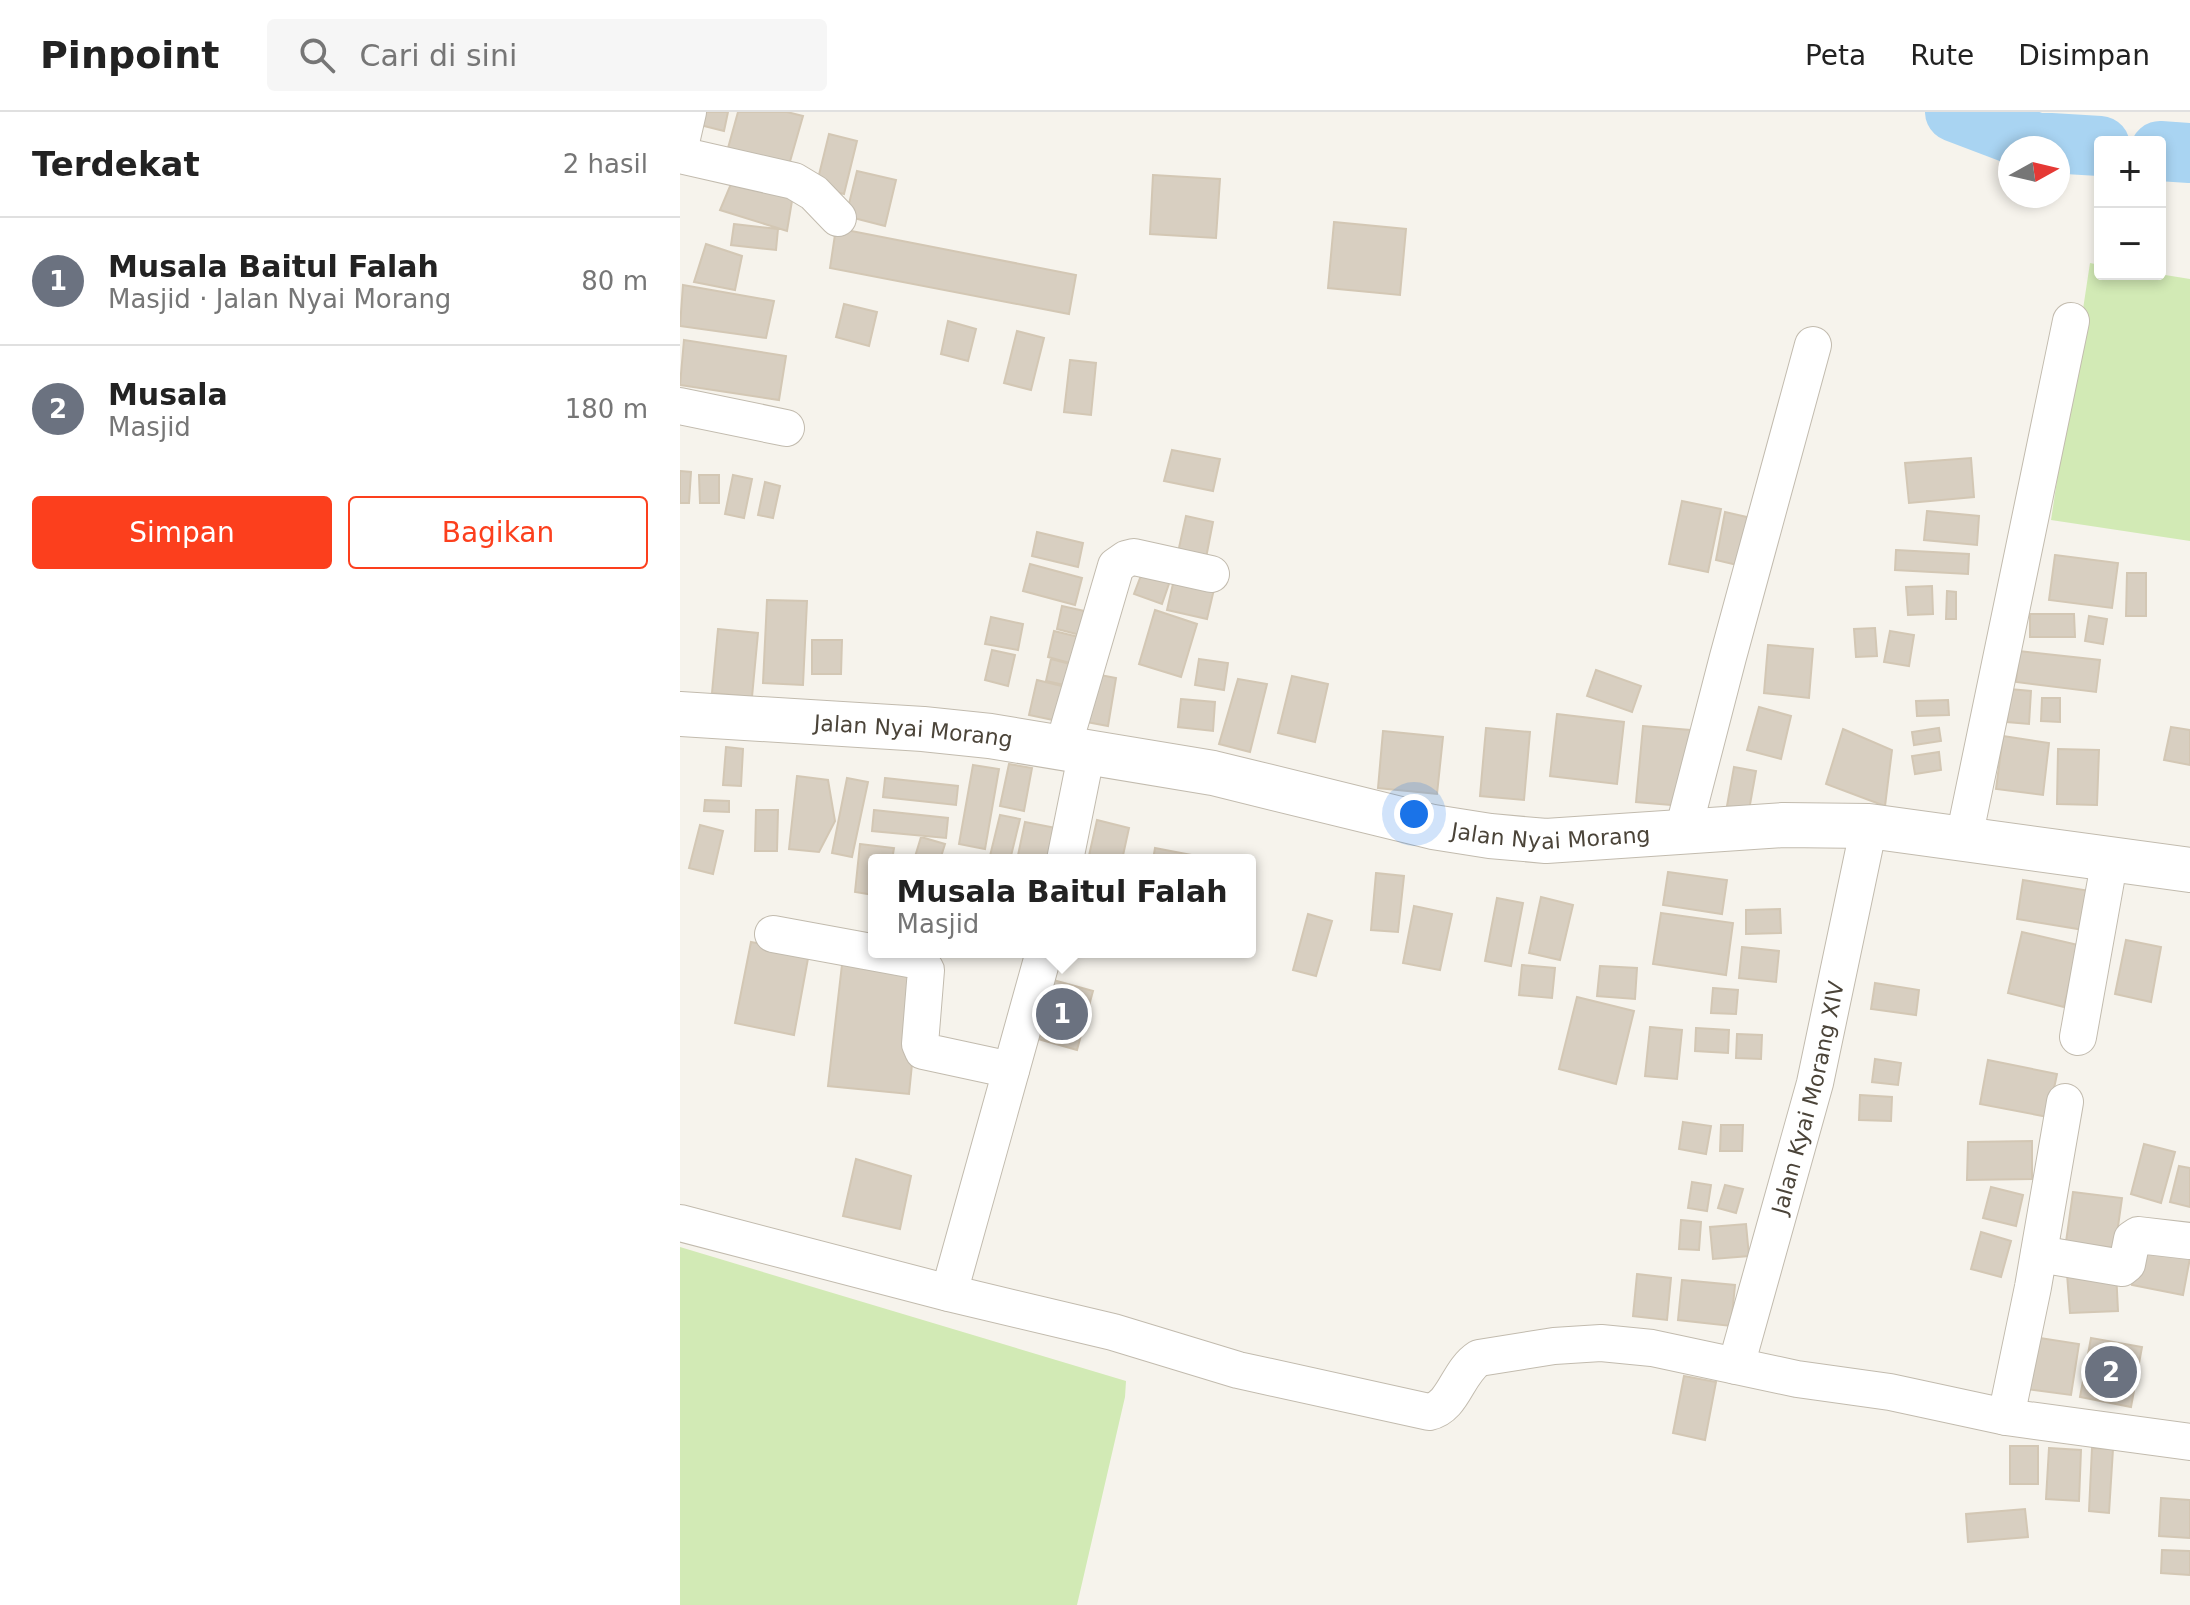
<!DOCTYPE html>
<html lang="id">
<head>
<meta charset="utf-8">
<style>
  :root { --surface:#fff; --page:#f6f6f6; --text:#222; --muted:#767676; --line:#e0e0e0; --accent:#fc3f1d }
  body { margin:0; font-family:"DejaVu Sans",sans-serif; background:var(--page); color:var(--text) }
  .controls { position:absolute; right:24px; top:24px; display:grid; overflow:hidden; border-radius:8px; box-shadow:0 4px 12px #0003 }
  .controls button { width:72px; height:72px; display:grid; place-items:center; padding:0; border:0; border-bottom:2px solid var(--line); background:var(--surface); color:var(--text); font:40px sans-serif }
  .compass { position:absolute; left:1318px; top:24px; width:72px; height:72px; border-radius:50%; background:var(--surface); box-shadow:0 4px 12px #0003; rotate:82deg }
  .you { position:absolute; left:734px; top:702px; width:28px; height:28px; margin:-20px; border:6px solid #fff; border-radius:50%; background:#1a73e8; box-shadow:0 0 0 12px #1a73e833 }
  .badge { display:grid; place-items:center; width:52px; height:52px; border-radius:50%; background:var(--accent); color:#fff; font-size:26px; font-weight:700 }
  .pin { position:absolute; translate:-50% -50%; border:4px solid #fff; box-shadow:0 2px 8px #0006 }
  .popup { position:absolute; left:188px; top:742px; width:388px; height:104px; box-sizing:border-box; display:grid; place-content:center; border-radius:8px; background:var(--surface); filter:drop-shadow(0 2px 6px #0005); font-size:26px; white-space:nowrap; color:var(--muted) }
  .popup b { font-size:30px; color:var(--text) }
  .popup::after { content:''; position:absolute; left:50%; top:100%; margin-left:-16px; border:16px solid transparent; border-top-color:var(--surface) }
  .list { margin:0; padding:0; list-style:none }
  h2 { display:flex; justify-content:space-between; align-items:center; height:104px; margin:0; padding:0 32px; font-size:34px }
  h2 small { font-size:26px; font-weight:400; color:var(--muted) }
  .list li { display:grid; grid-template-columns:52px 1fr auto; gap:24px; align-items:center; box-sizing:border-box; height:128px; padding:0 32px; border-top:2px solid var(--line) }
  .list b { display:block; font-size:30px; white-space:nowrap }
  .list p { margin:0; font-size:26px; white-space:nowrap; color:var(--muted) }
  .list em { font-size:26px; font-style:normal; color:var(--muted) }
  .actions { display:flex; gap:16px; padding:24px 32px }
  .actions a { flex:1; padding:18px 0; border:2px solid var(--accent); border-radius:8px; text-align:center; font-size:28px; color:var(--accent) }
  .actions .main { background:var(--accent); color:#fff }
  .icon { flex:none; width:44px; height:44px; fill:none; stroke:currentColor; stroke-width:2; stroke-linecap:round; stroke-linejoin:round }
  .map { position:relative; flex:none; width:1510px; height:1493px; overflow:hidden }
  header { display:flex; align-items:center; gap:48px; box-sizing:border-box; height:112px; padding:0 40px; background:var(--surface); border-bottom:2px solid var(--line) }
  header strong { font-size:38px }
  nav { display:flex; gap:44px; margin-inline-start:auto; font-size:28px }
  .search { width:560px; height:72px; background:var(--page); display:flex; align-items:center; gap:20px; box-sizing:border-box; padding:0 28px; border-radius:8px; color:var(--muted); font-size:30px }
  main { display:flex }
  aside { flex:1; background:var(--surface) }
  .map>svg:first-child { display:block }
  .green { fill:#d2eab5 }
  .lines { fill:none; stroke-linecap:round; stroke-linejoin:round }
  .river { stroke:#a9d4f2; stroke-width:60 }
  .building { fill:#d8cfc1; stroke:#d3c7b4; stroke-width:2 }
  .minor-casing { stroke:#c2bbae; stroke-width:38 }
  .tertiary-casing { stroke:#c2bbae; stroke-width:46 }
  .minor { stroke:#fff; stroke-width:36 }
  .tertiary { stroke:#fff; stroke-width:44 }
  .labels { text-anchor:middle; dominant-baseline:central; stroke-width:6; stroke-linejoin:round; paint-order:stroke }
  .street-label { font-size:22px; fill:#4b4439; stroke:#fff }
</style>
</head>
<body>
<header>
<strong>Pinpoint</strong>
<div class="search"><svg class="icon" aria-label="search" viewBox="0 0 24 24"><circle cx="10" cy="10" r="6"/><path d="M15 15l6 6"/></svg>Cari di sini</div>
<nav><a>Peta</a><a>Rute</a><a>Disimpan</a></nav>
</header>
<main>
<aside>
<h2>Terdekat<small>2 hasil</small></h2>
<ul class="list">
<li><span class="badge" style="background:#6b7280">1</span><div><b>Musala Baitul Falah</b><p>Masjid · Jalan Nyai Morang</p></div><em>80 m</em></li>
<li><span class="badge" style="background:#6b7280">2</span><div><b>Musala</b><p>Masjid</p></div><em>180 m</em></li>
</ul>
<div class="actions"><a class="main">Simpan</a><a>Bagikan</a></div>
</aside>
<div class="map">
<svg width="1510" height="1493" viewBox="0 0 1510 1493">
  <rect width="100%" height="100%" fill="#f6f3ec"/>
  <path class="green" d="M1410,151L1420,153V162H1479L1510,167V429L1371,408Z
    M0,1135L446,1269L445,1285L397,1493H0Z"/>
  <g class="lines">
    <path class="river" d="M1275,0L1354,30L1420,34
      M1480,39L1510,41"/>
  </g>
  <path class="building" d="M23,0H48L44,19L20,13Z
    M58,0H107L123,4L109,53L48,36Z
    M149,22L177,29L164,82L136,75Z
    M177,59L216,68L205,114L166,104Z
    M56,60L114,77L107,119L40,98Z
    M473,63L540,67L536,126L470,122Z
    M654,110L726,117L720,183L648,176Z
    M54,112L98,117L96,138L51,133Z
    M156,116L396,163L389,202L150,156Z
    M26,132L62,144L55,178L14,170Z
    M3,173L94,189L86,226L0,214Z
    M164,192L197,200L189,234L156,225Z
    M268,209L296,217L288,249L261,242Z
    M337,219L364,226L351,278L324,271Z
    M4,228L106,244L99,288L0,273Z
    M390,248L416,251L411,303L384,300Z
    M492,338L540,347L533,379L484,369Z
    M1291,346L1294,385L1229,391L1225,351Z
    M0,359L11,360L9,391H0Z
    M19,363H39V391H20Z
    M53,363L72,367L64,406L45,402Z
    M85,370L100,374L93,406L78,403Z
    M1002,389L1041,397L1028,460L989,452Z
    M1247,399L1299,404L1297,433L1244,428Z
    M1045,400L1080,408L1070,456L1036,448Z
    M506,404L533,410L525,451L497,445Z
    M357,420L403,431L398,455L352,444Z
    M1216,438L1289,442L1288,462L1215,458Z
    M1375,443L1438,451L1432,496L1369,488Z
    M350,452L402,466L395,493L343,479Z
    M465,453L492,463L482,492L454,482Z
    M1447,461H1466V504H1446Z
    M495,463L535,473L527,507L487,498Z
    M1252,474L1253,502L1228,503L1226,475Z
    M1267,479L1276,480V507H1266Z
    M87,488L127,489L123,573L83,571Z
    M382,494L409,500L404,524L377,517Z
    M475,498L517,512L501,565L459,552Z
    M1350,502H1394L1395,525H1350Z
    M1409,504L1427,507L1423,532L1405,529Z
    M311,505L343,512L338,538L305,532Z
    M1195,516L1197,544L1176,545L1174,517Z
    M38,517L78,521L72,585L32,581Z
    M374,519L403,526L397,553L368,545Z
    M1210,519L1234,523L1229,554L1204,550Z
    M132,528H162L161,562H132Z
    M1088,533L1133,537L1129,586L1084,581Z
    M312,538L335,543L328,574L305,568Z
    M1339,539L1420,548L1416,580L1336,570Z
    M371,547L394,553L389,574L366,569Z
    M519,547L548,551L544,578L515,573Z
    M916,558L961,574L952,600L907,584Z
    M410,561L436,566L428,614L401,609Z
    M612,564L648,572L635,630L598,621Z
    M558,567L587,572L570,640L539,632Z
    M357,568L386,575L378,609L349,603Z
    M1329,577L1351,579L1349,612L1327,610Z
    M1362,586H1380V610L1361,609Z
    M501,587L535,590L533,619L498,615Z
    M1268,588L1269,603L1237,604L1236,589Z
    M1079,595L1111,604L1101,647L1067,638Z
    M877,602L944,610L937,672L870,664Z
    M963,614L1010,618L1003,694L956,690Z
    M1491,615L1510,618V653L1484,648Z
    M806,616L850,620L844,688L800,684Z
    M1259,616L1261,629L1234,633L1232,620Z
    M1163,617L1212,638L1205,694L1146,672Z
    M703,619L763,625L757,682L698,676Z
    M1323,624L1369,631L1363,683L1316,677Z
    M46,635L63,637L61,674L43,673Z
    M1378,637L1419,638L1417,693L1377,692Z
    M1259,640L1261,658L1235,662L1232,644Z
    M329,652L352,656L344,699L320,694Z
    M293,653L319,657L305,737L279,732Z
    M1054,655L1076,659L1069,698L1047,694Z
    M117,664L148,668L155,709L139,740L109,737Z
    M167,666L188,670L172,745L152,741Z
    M205,666L278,674L276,693L203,685Z
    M25,688L49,689V700L24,699Z
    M76,698H98L97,739H75Z
    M194,698L268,706L266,726L192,719Z
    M320,703L340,707L330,748H309Z
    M417,708L449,716L442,748H408Z
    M345,710L376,716L370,748H337Z
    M20,713L43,719L33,762L9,756Z
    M241,725L265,732L260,748H234Z
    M180,732L214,736L212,748H194V783L175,780Z
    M475,736L512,743V748H473Z
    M988,760L1047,768L1042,802L983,793Z
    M696,761L724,764L718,820L691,818Z
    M1343,768L1410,779L1404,818L1337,807Z
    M861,785L893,793L880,848L849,841Z
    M817,786L843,791L831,854L805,849Z
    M734,794L772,802L760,858L723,851Z
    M1100,797L1101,821L1066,822V798Z
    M981,801L1053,811L1046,863L973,852Z
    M628,802L652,809L636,864L613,858Z
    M1342,820L1398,833L1384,895L1328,881Z
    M1446,828L1481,835L1471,890L1435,882Z
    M71,830L129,841L114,923L55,911Z
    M1062,835L1099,839L1096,870L1059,866Z
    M163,844L242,853L229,982L148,974Z
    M842,853L875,856L872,886L839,883Z
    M920,854L957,856L955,887L917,884Z
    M366,866L413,879L397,938L351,925Z
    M1195,871L1239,878L1236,903L1191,897Z
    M1033,876L1058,878L1056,902L1031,901Z
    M897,885L954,899L936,972L879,957Z
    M970,915L1002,918L997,967L965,964Z
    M1016,916L1049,918L1048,941L1015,939Z
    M1057,922L1082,923L1081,947L1056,946Z
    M1195,947L1221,951L1218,973L1192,970Z
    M1308,948L1377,962L1368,1005L1300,992Z
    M1180,983L1212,985L1211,1009L1179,1008Z
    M1003,1010L1031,1014L1026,1042L999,1037Z
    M1041,1013H1063L1062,1039H1040Z
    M1352,1029V1067L1287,1068L1288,1030Z
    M1464,1032L1495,1040L1481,1091L1451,1082Z
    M176,1047L231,1064L220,1117L163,1104Z
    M1499,1054L1510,1056V1095L1490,1090Z
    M1012,1070L1031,1073L1027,1099L1008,1096Z
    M1045,1073L1063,1077L1056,1101L1038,1096Z
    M1311,1075L1343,1083L1336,1114L1303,1106Z
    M1393,1080L1442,1086L1435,1136L1386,1130Z
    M1001,1108L1021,1110L1019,1138L999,1137Z
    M1066,1112L1069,1144L1033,1147L1030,1115Z
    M1301,1120L1331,1129L1321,1165L1291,1157Z
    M1459,1134L1510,1146L1503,1183L1452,1173Z
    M1436,1159L1438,1199L1390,1201L1387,1162Z
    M957,1162L991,1166L987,1208L953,1204Z
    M1002,1168L1055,1173L1051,1214L998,1208Z
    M1347,1224L1399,1232L1391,1283L1339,1276Z
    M1411,1226L1462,1235L1451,1295L1400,1285Z
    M1004,1264L1036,1270L1025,1328L993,1321Z
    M1330,1334H1358V1372H1330Z
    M1369,1336L1401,1338L1399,1389L1366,1387Z
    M1412,1336L1433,1337L1429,1401L1409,1399Z
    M1481,1386L1510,1388V1426L1479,1424Z
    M1345,1397L1348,1425L1288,1430L1286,1402Z
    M1482,1438L1510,1439V1463L1481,1461Z"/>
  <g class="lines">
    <defs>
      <g id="minor">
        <path d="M0,35L8,0"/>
        <path d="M0,43L114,69L134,81L158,106"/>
        <path d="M0,294L106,316"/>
        <path d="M383,635L436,454L446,447L454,445L531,462"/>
        <path d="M1003,719L1048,545L1133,233"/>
        <path d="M1284,726L1391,209"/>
        <path d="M385,748L407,639"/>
        <path d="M93,822L240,849L246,858L240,932L243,939L331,958"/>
        <path d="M1398,925L1430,746"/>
        <path d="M0,1111L269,1181L433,1220L558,1258L749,1300C774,1295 777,1260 799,1246L874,1234L921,1231L972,1236L1117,1267L1210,1280L1326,1305L1510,1330"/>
        <path d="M1359,1142L1442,1156L1447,1152L1452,1127L1458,1123L1510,1129"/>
        <path d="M269,1181L364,840"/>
        <path id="s1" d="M1056,1254L1135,971L1189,714"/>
        <path d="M1326,1305L1353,1175L1385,990"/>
      </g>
      <g id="tertiary">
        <path id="s2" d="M0,602L243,617L310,624L533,661L753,715L810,724L866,729L1103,713L1189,714L1510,758"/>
      </g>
    </defs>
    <use href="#minor" class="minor-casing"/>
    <use href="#tertiary" class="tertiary-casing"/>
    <use href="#minor" class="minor"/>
    <use href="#tertiary" class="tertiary"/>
  </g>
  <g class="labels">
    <g class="street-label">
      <text stroke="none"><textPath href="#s2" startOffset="234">Jalan Nyai Morang</textPath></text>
      <text stroke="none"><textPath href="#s2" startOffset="882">Jalan Nyai Morang</textPath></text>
      <text stroke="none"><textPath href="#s1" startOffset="278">Jalan Kyai Morang XIV</textPath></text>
    </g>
  </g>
</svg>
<div class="controls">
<button>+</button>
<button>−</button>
</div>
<svg class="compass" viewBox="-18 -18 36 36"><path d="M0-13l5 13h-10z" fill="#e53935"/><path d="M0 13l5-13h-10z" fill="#767676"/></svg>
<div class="you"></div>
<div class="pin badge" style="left:382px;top:902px;background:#6b7280">1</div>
<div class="popup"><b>Musala Baitul Falah</b>Masjid</div>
<div class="pin badge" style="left:1431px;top:1260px;background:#6b7280">2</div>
</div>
</main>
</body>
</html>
